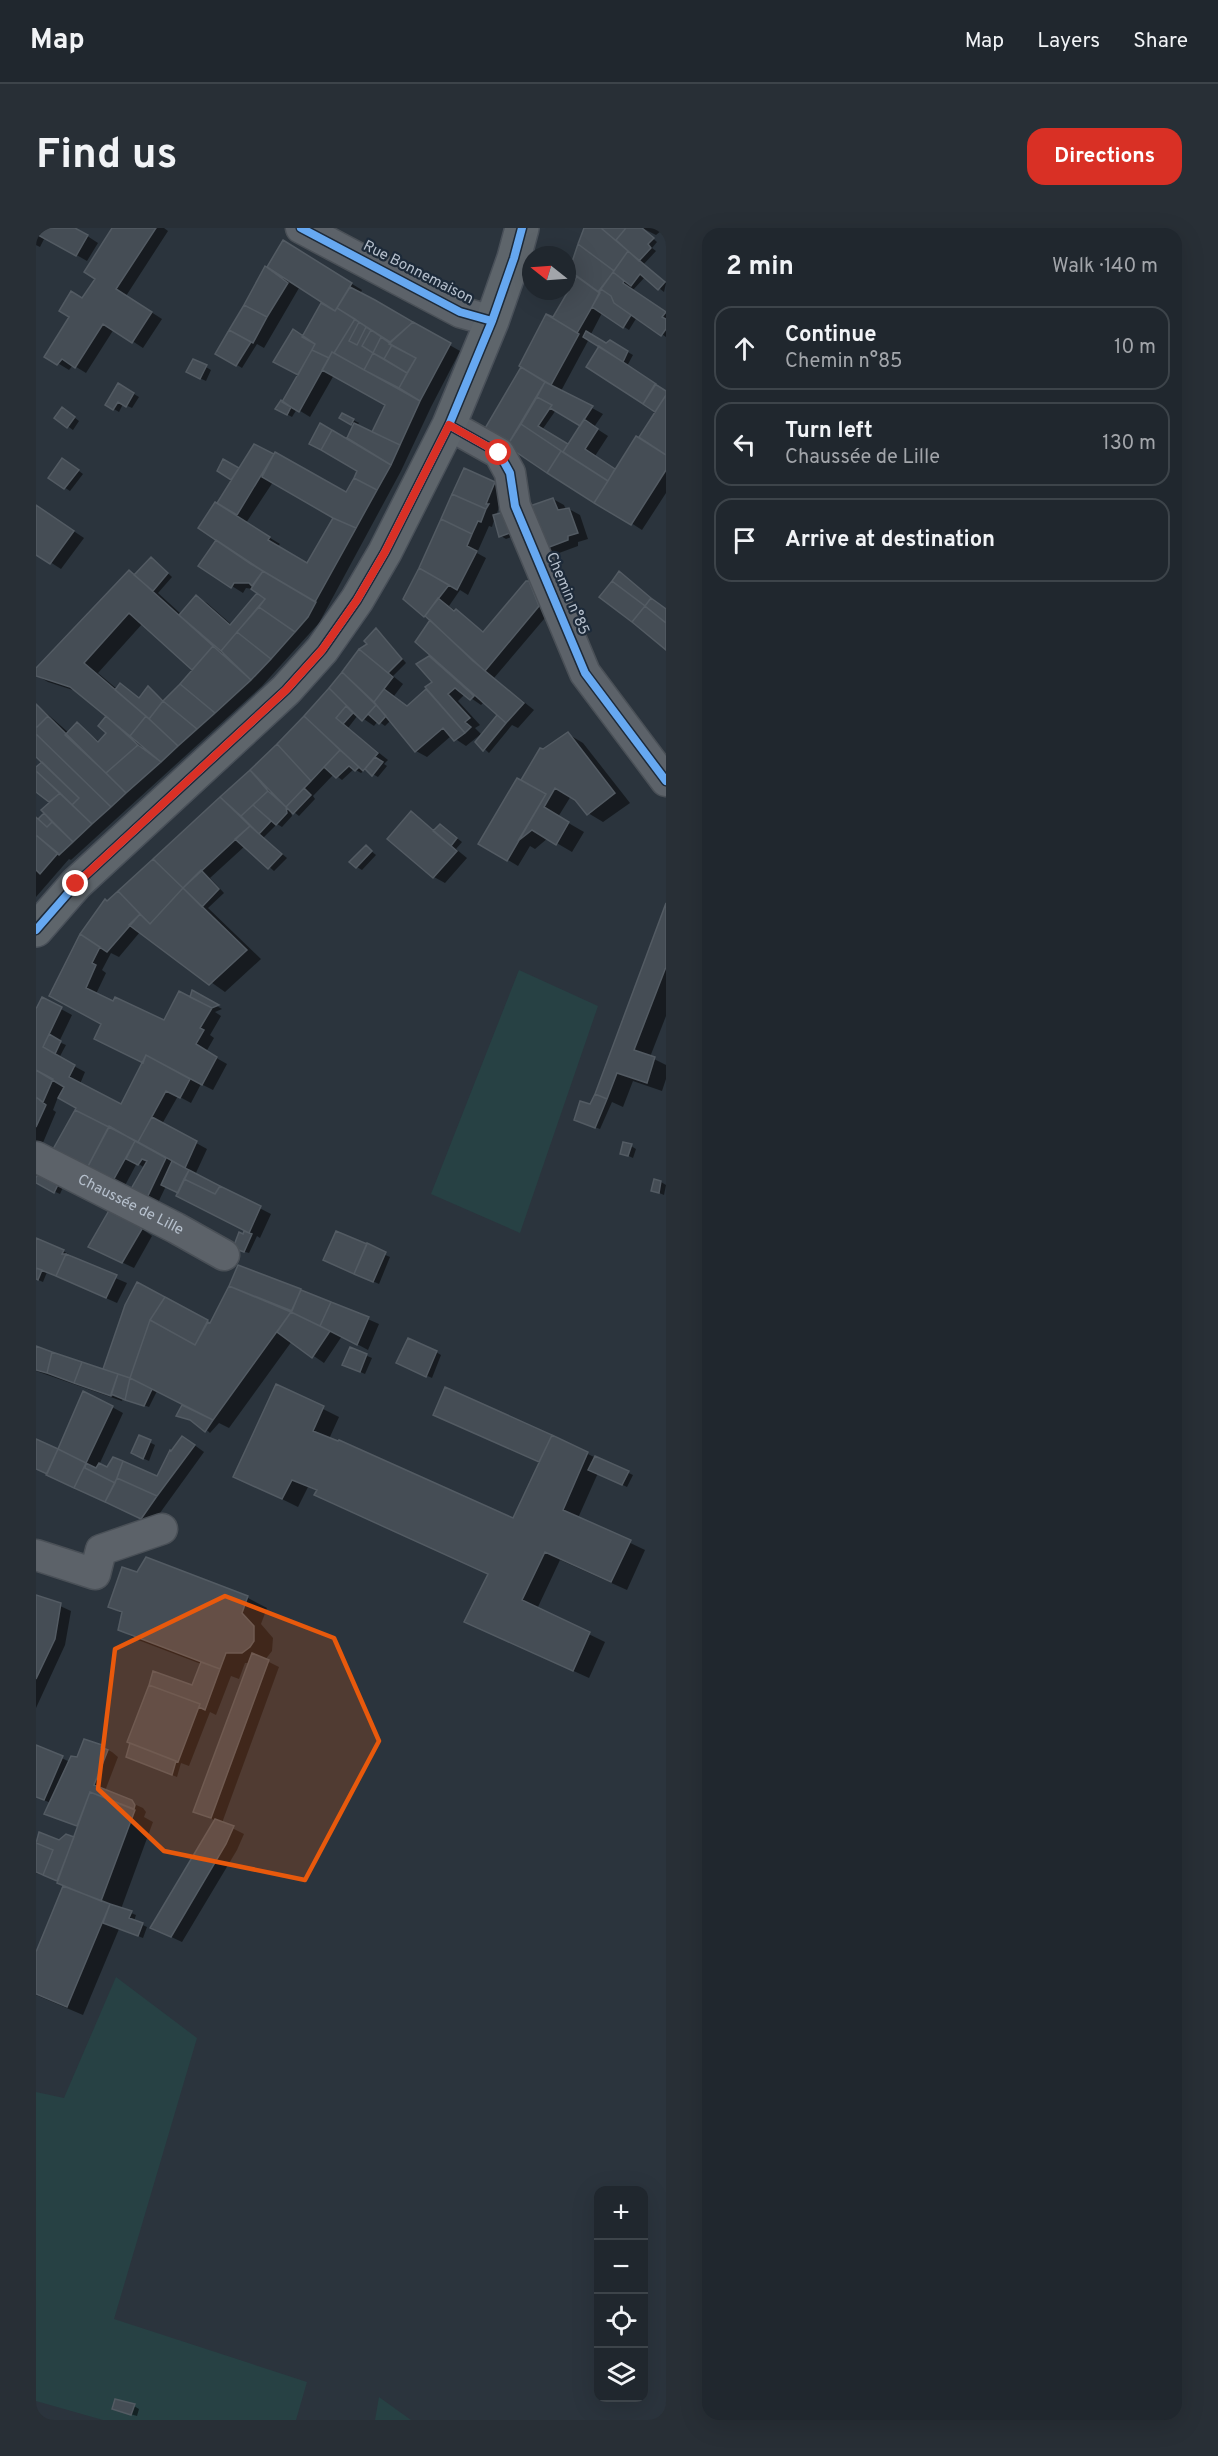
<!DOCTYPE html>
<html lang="en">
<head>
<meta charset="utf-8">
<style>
  :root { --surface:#20272e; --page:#282f36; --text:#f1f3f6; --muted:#a2a5aa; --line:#3d444a; --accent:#d93025 }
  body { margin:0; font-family:Overpass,sans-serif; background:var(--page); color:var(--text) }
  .controls { position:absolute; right:18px; bottom:18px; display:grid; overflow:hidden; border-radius:12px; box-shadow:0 6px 24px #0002 }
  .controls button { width:54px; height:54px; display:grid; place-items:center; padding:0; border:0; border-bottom:2px solid var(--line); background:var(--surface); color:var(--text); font:30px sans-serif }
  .compass { position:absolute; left:486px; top:18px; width:54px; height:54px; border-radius:50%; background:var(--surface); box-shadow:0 6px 24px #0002; rotate:287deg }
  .stop { position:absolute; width:18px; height:18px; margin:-14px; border:4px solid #d93025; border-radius:50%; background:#fff }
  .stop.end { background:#d93025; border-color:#fff; box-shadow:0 2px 6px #0008 }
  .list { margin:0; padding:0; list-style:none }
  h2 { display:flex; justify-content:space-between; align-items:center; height:78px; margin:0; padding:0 24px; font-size:26px }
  h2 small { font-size:20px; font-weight:400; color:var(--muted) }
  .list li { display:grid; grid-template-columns:39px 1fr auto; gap:18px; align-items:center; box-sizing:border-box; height:84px; margin:0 12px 12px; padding:0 12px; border:2px solid var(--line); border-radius:18px }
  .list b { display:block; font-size:22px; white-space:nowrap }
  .list p { margin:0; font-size:20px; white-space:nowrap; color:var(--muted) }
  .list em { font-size:20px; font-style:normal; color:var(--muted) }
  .icon { flex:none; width:33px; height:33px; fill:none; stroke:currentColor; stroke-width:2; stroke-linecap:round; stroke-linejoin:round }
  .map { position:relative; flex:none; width:630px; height:2192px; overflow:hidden; border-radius:18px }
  header { display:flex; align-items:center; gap:36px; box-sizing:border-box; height:84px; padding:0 30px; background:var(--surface); border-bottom:2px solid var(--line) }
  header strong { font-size:28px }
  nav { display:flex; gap:33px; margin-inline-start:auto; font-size:21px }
  .intro { display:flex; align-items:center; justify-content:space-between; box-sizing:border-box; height:144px; padding:0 36px }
  h1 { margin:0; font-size:42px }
  .button { padding:15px 27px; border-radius:18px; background:var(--accent); color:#fff; font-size:21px; font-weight:700 }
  main { display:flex; gap:36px; padding:0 36px }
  aside { flex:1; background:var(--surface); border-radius:18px; box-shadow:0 6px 24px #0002 }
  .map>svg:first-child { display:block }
  .green { fill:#274144 }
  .shadow { fill:#0007; fill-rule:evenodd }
  .building { fill:#454d55; stroke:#535b63; stroke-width:1.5 }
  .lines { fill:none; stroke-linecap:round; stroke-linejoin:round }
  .minor-casing { stroke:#4a5057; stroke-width:33 }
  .major-casing { stroke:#495059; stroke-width:36 }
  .minor { stroke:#5c6269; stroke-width:30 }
  .major { stroke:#5e656b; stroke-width:33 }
  .cycleway-casing { stroke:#1d2a39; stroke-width:11 }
  .cycleway { stroke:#66a8f1; stroke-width:8 }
  .route { stroke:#d93025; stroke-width:8 }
  .marked { fill:#e8590c; fill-opacity:0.2; stroke:#e8590c; stroke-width:4.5; stroke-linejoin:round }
  .labels { text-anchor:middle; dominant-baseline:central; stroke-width:4.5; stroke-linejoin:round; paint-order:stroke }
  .street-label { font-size:15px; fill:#b6c0cd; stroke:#1d2a39 }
</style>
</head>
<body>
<header>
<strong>Map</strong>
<nav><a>Map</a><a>Layers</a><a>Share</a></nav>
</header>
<div class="intro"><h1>Find us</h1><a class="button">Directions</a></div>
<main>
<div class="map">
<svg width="630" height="2192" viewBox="0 0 630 2192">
  <rect width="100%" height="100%" fill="#2b343d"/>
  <path class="green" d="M483,742L562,778L484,1005L395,966Z
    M80,1749L161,1810L78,2091L271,2154L260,2192H67L0,2173V1864L28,1870Z
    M343,2169L375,2192H339Z"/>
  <path class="shadow" d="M0,0H39L62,15L51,33L9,9L4,19L0,17Z
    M78,0H128L132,3L90,68L126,91L107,120L78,101L50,145L37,137L33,142L10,128L61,50Z
    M549,0H605L621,14L616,20L620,23L607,37L630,55L628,64L609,49L597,62L630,84V109L601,89L593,102L566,85L554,108L570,117L574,114L597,127L591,138L630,165V265L606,302L450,202L543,47ZM553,111L565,119L552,138L621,184L580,242L559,228L572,208L558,199L567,186L525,163ZM520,182L546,197L533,218L506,202Z
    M606,0H630V6L626,2L620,7Z
    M247,14L326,62L324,66L424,123L395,179L365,243L283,395L226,458L35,632L33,631L0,669V588L5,591L16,574L0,562V542L8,535L0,528V476L33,505L41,496L64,514L72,505V488L43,464L12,454L0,447V442L99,348L120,334L136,349L122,365L145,386L160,369L171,375L196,397L223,365L217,361L210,360L207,365L164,338L182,311V277L201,245L188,233L203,242L218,217L311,266L323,243L312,212L319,197L305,190L307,187L323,195L321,198L336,206L351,176L298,147L274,189L261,181L256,189L241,181L254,180L264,147L267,109L287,75L263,60L228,120L221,116L206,140L181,125ZM237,254L299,289L272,337L241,319L244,316L210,295ZM107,395L159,441L130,474L113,460L104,471L81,461L62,445Z
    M170,139L175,142L170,153L157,147Z
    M83,157L103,169L96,180L87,176L83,184L71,177Z
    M31,184L43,193L37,202L20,190Z
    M32,235L47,246L34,263L14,250Z
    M429,242L469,262L460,288L478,308L470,311L465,308L459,289L456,299L453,298L441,325L450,330L432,367L424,362L413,378L448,404L493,355L504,361L514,384L458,450L498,482L482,500L476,497L453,525L441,514L463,487L448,474L445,477L429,466L422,473L444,497L439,500L445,506L430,518L415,508L391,529L380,523L355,492L349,498L342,493L338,498L322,487L312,500L352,532L348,536L351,538L342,549L329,542L325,545L318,541L306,552L298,546L277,568L279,571L263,588L254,581L256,588L246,599L241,596L227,610L251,630L238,643L209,618L174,650L188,665L172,680L225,731L189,764L104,704L83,729L75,725L66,742L70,745L60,766L128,794L162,775L157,764L186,781L179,784L185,788L174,807L178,810L170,824L191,836L177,862L165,856L155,875L142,868L126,896L171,921L159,947L235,986L224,1010L221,1008L213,1025L203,1022L210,1003L130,958L119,981L93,967L109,940L101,935L86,963L18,922L42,880L22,869L17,882L20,884L6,917L0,914V785L25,781L36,787L23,814L30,817L23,830L49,844L44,856L86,878L109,835L67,796L15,767L72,674L243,517L294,461L324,422L334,416L340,402L345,405L370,435L357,448L367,456L358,468L372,479L398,454L383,437L395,428L396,392L369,371Z
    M517,271L528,277L530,282L533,281L544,287L552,311L542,314V318L515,328L504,322Z
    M0,278L48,310L25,341L0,325Z
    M532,506L547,515L594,575L567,594L552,585L541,571L535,568L522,589L548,604L536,624L512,610L499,621L494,618L482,638L444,615L505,522L507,523Z
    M375,585L399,603L409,601L426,614L420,621L431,630L409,655L398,649L353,611Z
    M330,619L340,627L326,642L321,639Z
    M630,680V788L614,829L630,837V851L626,863L597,853L587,879L576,874L564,901L545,894L555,878Z
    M595,918L600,921L597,930L586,925Z
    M0,931L32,948L24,966L0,955Z
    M625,954L630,957L628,967L616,962Z
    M86,987L116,1008L98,1040L64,1024Z
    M300,1005L354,1029L343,1056L294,1034Z
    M0,1011L27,1023L38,1029L37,1032L91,1055L81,1075L11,1044L7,1054L0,1051Z
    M203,1039L265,1062L343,1096L332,1122L306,1108L288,1135L256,1113L193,1200L183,1195L174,1205L161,1193L142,1187L148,1177L121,1163L113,1179L87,1170L86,1173L0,1143V1120L68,1143L91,1077L101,1056L175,1096Z
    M315,1121L336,1130L329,1146L313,1139Z
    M400,1124L405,1127L396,1150L367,1137Z
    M241,1158L303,1189L293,1211L477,1292L504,1235L410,1192L515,1209L597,1247L591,1259L562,1245L542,1290L609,1322L591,1362L524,1332L501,1381L569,1414L553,1450L430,1394L453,1346L295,1275L282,1263L272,1259L262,1279L199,1248Z
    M76,1179L87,1185L63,1237L72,1241L78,1231L122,1249L157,1216L168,1224L116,1296L0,1240V1213L23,1223Z
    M103,1209L119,1217L113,1233L102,1228Z
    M111,1331L212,1370L231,1380L225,1396L237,1410L236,1423L229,1432L243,1439L186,1595L208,1606L201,1622L146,1714L116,1700L180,1593L159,1583L214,1435H209L203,1451L195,1448L180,1487L174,1484L153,1538L145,1535L141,1549L91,1529L157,1459L165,1436L102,1412L84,1402L87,1386L73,1378L101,1346Z
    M0,1367L35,1383L29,1417L0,1480Z
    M0,1518L34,1534L65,1518L76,1524L82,1529L69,1563L107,1580L110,1584L108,1589L117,1594L85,1681L100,1687L98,1693L111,1699L107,1710L83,1701L47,1787L0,1767V1728L29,1658L23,1653L0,1645V1616L38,1611L42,1599L10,1585L15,1575L0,1569Z
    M98,2178L103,2181L101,2188L78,2181Z"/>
  <path class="building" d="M0,0H39L52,7L40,28L0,6Z
    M76,0H120L80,61L116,84L96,115L67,96L39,140L26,131L21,137L8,129L33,89L23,83L35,63L46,70L59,51L48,44Z
    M548,0H565L592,23L578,43L542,16Z
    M565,0H590L580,12L592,23Z
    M590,0H606L618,10L612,16L615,20L603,33L580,12Z
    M622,0H630V9Z
    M247,12L316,55L299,83L231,39Z
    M542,16L578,43L562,64L533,43Z
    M592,23L629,54L622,62L604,46L595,58L577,44Z
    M229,38L252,55L231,89L208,77Z
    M577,44L588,53L587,55L630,84L626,89L630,91V101L625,108L578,75L575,68L565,61Z
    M541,48L564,65L541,105L510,86L517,89Z
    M314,59L339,72L377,94L354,114L301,80Z
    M565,61L575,68L578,75L595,87L587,100L556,79Z
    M285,75L299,83L301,80L319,91L298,125L296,124L293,130L276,122L279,116L266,109Z
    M208,77L231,89L217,115L193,102Z
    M510,86L543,106L515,157L483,138Z
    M319,91L323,94L313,113L321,117L330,99L335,102L326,118L337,125L328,142L298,125Z
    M323,94L330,99L321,117L313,113Z
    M377,94L415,115L384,173L363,160L380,130L353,116Z
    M257,101L279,116L262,147L237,134Z
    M193,102L215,114L200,138L179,126Z
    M335,102L345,109L337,125L326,118Z
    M550,103L570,115L574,112L592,123L587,134L547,109Z
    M345,109L356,117L348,131L337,125Z
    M356,117L380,130L371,145L348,131Z
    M563,118L620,156L607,176L550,139Z
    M276,122L293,130L263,184L246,174Z
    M296,124L384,173L364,217L336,204L349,177L286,142Z
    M337,125L371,145L363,160L328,142Z
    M157,131L171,137L164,151L150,144Z
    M485,139L509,154L471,218L448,202Z
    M509,154L557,178L544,198L514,180L516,177L501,169Z
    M82,155L98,165L90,179L82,174L77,182L69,177Z
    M619,156L630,163V167L619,184L607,176Z
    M630,167V227L603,209Z
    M501,169L516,177L502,198L532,216L527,224L485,196Z
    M245,172L255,179L251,187L239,181Z
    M26,179L39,189L31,200L18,190Z
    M306,185L318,191L315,197L303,190Z
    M548,191L562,201L549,221L579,241L572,253L527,224Z
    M284,195L296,202L285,222L273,216Z
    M318,195L364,217L355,237L311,210Z
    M485,196L525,223L511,245L471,218Z
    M296,202L355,237L341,262L318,250L321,243L285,222Z
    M600,208L630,227V242L595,297L558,275Z
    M218,216L238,226L201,287L181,275Z
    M525,223L572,253L558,275L511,245Z
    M239,224L310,264L318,250L341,262L320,300L297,290L226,249Z
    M26,230L43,242L28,261L12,250Z
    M187,231L203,240L195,252L181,243Z
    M428,240L459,254L450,276H453L450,281L416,266Z
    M416,266L450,281L445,294L442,293L436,306L405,291Z
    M517,270L522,282L533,280L542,305L532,308V312L503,323L488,280Z
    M179,274L234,309L232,312L271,335L297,290L320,300L279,374L215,336L162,300Z
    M0,277L38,303L14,336L0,327Z
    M468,284L474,305L463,309L457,287Z
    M405,291L436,306L431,318L441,323L421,362L383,340Z
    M180,312L227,343L216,358L213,355H198L195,360L162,338Z
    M115,329L132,345L117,363L98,347Z
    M383,340L413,357L388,389L367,371Z
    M93,342L177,418L156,442L93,385L48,435L110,488L94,508L34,459L0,448V440Z
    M227,343L280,374L272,389L259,404L223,379L229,371L215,361Z
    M583,343L615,370L609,378L576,353Z
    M490,353H493L503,378L449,443L389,388L402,370L418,383L420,381L447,404Z
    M576,353L609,378L596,394L563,369Z
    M221,365L229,371L185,423L143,387L160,367L194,397Z
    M615,370L630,381V395L609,378Z
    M609,378L630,395V422L596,394Z
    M223,379L259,404L235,431L201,404Z
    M394,392L437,433L488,475L470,495L379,414Z
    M340,400L366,431L352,445L323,421L331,416L328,413Z
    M201,404L235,431L215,452L185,423Z
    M177,418L215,452L179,485L144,456Z
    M323,421L357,449L338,474L306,444Z
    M393,428L438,468L434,472L419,460L412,466L434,490L429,494L435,499L429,505L389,459L396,454L380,436Z
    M306,444L340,477L326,493L293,460Z
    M84,455L103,470L112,458L127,473L113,491L79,462Z
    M144,456L179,485L161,501L127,473Z
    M293,460L326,493L310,478L300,490L342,525L327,543L268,488Z
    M348,461L371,478L390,461L429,505L418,513L407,500L379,524L338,474Z
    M127,473L161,501L142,518L113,491Z
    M0,476L12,488L0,500Z
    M340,477L350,488L343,496L332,486Z
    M310,478L317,485L307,496L300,490Z
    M461,487L470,495L447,523L439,514Z
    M12,488L90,565L75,579L0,506V500Z
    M70,488L102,517L70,545L29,507L41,494L62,514L70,505L62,498Z
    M110,488L142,518L125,534L94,508Z
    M268,488L304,522L275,553L241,516Z
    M532,504L579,565L551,587L539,572L519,560L508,579L533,594L520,617L496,602L482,613L510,566L485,552L504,520L507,521Z
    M0,506L75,579L56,596L36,577L43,570L0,529Z
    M241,516L275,553L250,579L214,542Z
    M102,517L125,534L90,565L70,545Z
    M304,522L323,539L319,543L313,538L300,550L288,539Z
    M339,529L347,534L336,548L329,541Z
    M6,534L43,570L36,577L0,543V539Z
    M214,542L232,563L205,588L184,569Z
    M0,543L24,565L13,574L0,564Z
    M481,550L510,566L471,633L442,616Z
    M268,560L275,567L257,586L250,579Z
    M232,563L250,579L251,585L240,597L217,577Z
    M24,565L56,596L37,614L5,582Z
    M184,569L214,598L147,660L117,631Z
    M217,577L235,593L223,606L205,588Z
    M375,583L421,623L397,650L351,611Z
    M8,585L16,594L11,599L2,591Z
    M0,589L11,599L16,594L37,614L23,627L0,607Z
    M404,596L421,610L415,618L397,603Z
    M214,598L246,626L232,641L199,611Z
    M0,607L22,625L4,646L0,642Z
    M330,617L336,623L320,640L313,634Z
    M117,631L147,660L114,696L82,663Z
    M165,642L183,661L166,679L147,660Z
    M147,660L211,722L173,757L93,697L104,686L114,696Z
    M82,663L104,686L71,724L44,706L69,671L71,673Z
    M630,675V739L598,822L619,829L611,855L581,845L571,871L559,866Z
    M44,706L64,719L56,735L60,737L50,760L77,773L79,769L128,792L143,763L176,780L164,800L168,802L160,816L181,829L166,857L110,827L107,835L58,811L65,796L13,768Z
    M156,762L183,777L176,780L154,769Z
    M6,769L26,779L7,819L39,837L33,849L85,876L110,827L154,851L144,870L130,863L102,914L39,882L40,880L22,870L28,859L0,842V781Z
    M13,806L25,813L19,826L7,819Z
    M0,842L17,851L7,874L0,869Z
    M559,866L571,871L559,900L538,892L544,873L554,876Z
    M0,869L10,877L0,899Z
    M39,882L73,899L49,944L16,923Z
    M116,889L161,913L149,940L102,914Z
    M73,898L99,913L74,958L49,944Z
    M99,913L130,930L108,976L91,968L111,933L106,931L102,937L90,931Z
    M587,914L596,916L592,928L584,926Z
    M136,933L153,942L142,965L125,957Z
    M8,934L28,944L18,965L0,955V950Z
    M153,942L184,958L179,966L148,951Z
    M148,951L179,966L184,958L225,978L213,1005L140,968Z
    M618,951L625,953L623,965L615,963Z
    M75,979L106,1001L86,1035L52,1019Z
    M208,1003L216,1006L208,1024L197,1020L203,1004L207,1006Z
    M300,1003L331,1016L318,1046L287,1032Z
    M0,1010L28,1022L26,1026H30L20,1048L0,1040Z
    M331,1015L350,1024L337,1054L318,1046Z
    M30,1026L81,1047L70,1070L20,1048Z
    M202,1037L265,1061L256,1083L193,1058Z
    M0,1040L6,1042L2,1052L0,1051Z
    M101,1054L129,1069L114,1092L94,1150L67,1141L89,1077Z
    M193,1058L255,1084L177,1192L94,1150L114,1092L159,1117L172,1094L174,1095Z
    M265,1062L295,1074L284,1098L255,1084Z
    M129,1069L172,1092L159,1117L114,1092Z
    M295,1074L333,1089L321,1117L284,1098Z
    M255,1084L294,1103L276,1130L241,1104Z
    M372,1110L401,1123L390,1149L360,1135Z
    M0,1118L16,1124L11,1145L0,1142Z
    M314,1119L331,1126L324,1144L306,1137Z
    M16,1124L46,1134L38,1155L11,1145Z
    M46,1134L82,1146L75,1168L38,1155Z
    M82,1146L94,1150L89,1172L75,1166Z
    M94,1150L116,1161L108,1178L89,1172Z
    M240,1156L288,1178L277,1203L302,1213L303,1212L477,1290L516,1207L552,1224L527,1282L595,1312L575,1354L509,1324L486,1372L554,1404L537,1443L428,1394L452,1346L278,1267L281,1262L256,1252L246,1271L197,1249Z
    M409,1159L516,1207L503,1234L397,1187Z
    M47,1163L77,1178L50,1235L22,1221Z
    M146,1177L177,1192L169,1204L154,1192L140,1188Z
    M103,1207L115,1212L107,1231L95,1225Z
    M146,1208L159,1217L121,1268L81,1250L87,1233L121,1248L134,1222L135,1223Z
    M0,1211L22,1221L11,1246L0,1241Z
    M22,1221L50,1235L38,1260L10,1247Z
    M559,1228L593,1243L586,1257L552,1242Z
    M77,1229L87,1233L79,1255L49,1240L50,1235L60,1240L63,1235L71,1239Z
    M50,1235L49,1240L79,1255L69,1274L38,1260Z
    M81,1250L121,1268L105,1291L69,1274Z
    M110,1329L212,1368L206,1385L218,1398V1413L214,1419L206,1425H190L184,1441L82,1402L86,1384L72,1379L86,1339L101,1344Z
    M0,1367L25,1375L19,1411L0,1451Z
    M216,1425L233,1432L175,1590L157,1584Z
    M165,1434L184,1441L169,1482L163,1479L164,1476L113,1457L117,1443L156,1457Z
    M113,1457L164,1476L142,1534L91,1514Z
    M48,1511L66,1517L65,1519L72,1522L58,1557L96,1572L99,1577L98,1581L54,1564L41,1598L8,1586L35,1528L41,1529Z
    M94,1515L140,1533L136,1547L90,1529Z
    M0,1517L27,1528L8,1572L0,1569Z
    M54,1564L99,1582L65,1673L21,1655Z
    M179,1591L198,1598L190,1616L135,1709L114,1700Z
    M3,1604L23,1612L30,1606L38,1609L21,1653L7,1647L17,1622L0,1615Z
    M0,1615L17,1622L7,1647L0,1644Z
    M27,1658L74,1676L31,1779L0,1766V1724Z
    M74,1676L96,1683L93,1690L107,1695L102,1708L67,1695Z
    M79,2171L99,2176L95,2187L76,2181Z"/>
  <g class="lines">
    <defs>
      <g id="minor">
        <path d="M265,0L424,84L456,93"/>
        <path d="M413,197L463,225L474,245L479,278L549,445L630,553"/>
        <path id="s1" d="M0,929L140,1000L188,1027"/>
        <path d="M0,1327L59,1346L65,1322L126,1301"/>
      </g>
      <path id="major" d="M0,702L40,656L250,462L286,422L321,372L349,324L413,197L456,93L478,30L486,0"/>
    </defs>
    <use href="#minor" class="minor-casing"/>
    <use href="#major" class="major-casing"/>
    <use href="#minor" class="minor"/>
    <use href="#major" class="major"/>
    <defs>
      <path id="cycleway" d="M265,0L424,84L456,93
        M413,197L463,225L474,245L479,278L549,445L630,553
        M0,702L40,656L250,462L286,422L321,372L349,324L413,197L456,93L478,30L486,0"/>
    </defs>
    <use href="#cycleway" class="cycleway-casing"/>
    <use href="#cycleway" class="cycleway"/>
  </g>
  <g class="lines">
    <path class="route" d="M40,656L250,462L286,422L321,372L349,324L413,197L463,225"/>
  </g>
  <path class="marked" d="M189,1368L298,1410L343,1513L269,1652L128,1623L62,1561L79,1421Z"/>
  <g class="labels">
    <g class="street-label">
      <text transform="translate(382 45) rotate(27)">Rue Bonnemaison</text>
      <text transform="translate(531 366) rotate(67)">Chemin n°85</text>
      <text stroke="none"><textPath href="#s1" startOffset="106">Chaussée de Lille</textPath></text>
    </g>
  </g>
</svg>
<div class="controls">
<button>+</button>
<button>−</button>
<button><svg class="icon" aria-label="locate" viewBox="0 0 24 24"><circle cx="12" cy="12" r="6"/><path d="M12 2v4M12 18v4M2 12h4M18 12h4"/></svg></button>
<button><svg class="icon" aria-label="layers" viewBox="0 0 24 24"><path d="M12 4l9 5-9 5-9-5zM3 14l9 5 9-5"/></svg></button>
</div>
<svg class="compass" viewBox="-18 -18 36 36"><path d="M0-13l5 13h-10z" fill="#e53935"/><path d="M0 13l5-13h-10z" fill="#a2a5aa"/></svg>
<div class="stop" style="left:463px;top:225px"></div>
<div class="stop end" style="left:40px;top:656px"></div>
</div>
<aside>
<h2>2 min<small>Walk · 140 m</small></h2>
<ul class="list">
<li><svg class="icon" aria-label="ahead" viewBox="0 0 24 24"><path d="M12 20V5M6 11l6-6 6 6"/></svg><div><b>Continue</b><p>Chemin n°85</p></div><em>10 m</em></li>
<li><svg class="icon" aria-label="left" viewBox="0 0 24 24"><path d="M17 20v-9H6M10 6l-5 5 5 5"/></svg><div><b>Turn left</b><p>Chaussée de Lille</p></div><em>130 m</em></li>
<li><svg class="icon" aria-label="arrive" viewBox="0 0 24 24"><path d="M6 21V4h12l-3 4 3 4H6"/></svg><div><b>Arrive at destination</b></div></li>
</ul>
</aside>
</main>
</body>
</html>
